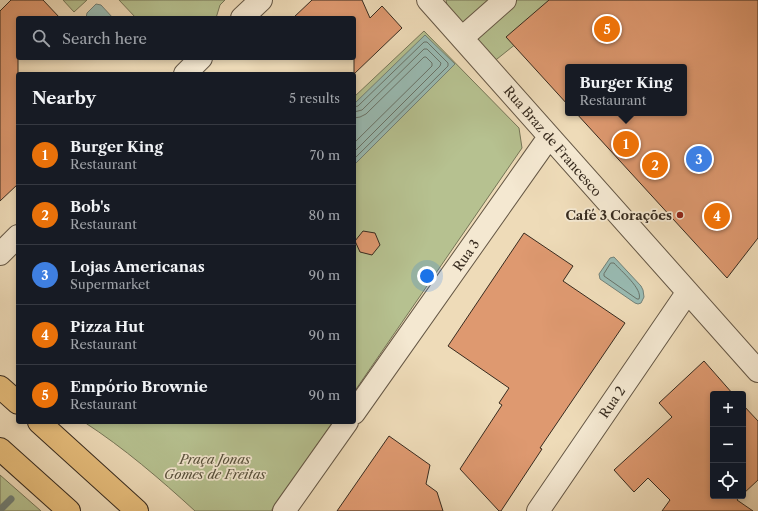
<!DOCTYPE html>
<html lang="en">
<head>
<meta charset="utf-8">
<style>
  :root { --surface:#171b24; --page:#242831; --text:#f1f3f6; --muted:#9ea1a6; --line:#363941; --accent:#b45309 }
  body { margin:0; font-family:"Libre Caslon Text",serif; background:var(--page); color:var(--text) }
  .controls { position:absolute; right:12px; bottom:12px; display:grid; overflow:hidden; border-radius:4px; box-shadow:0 2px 6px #0003 }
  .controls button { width:36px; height:36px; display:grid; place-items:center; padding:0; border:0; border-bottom:1px solid var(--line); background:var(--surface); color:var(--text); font:20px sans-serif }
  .you { position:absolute; left:427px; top:276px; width:14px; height:14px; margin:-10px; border:3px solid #fff; border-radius:50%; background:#1a73e8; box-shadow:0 0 0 6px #1a73e833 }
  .badge { display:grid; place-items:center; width:26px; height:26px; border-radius:50%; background:var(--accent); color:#fff; font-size:13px; font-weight:700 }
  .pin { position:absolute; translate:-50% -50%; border:2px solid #fff; box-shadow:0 1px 4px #0006 }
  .popup { position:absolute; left:565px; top:64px; width:122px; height:52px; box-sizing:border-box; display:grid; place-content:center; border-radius:4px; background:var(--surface); filter:drop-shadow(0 1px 3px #0005); font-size:13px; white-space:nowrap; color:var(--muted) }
  .popup b { font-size:15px; color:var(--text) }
  .popup::after { content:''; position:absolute; left:50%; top:100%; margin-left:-8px; border:8px solid transparent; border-top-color:var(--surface) }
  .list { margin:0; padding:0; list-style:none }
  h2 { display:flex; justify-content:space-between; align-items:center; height:52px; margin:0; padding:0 16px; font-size:17px }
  h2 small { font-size:13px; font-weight:400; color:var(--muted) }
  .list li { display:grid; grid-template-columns:26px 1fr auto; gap:12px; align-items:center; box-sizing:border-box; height:60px; padding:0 16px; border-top:1px solid var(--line) }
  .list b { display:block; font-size:15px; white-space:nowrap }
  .list p { margin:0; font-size:13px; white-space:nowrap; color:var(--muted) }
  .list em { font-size:13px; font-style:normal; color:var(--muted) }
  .icon { flex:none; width:22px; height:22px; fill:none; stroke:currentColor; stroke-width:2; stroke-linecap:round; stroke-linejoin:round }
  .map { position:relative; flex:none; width:758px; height:511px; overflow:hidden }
  .search { position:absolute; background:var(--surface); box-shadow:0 2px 6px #0003; left:16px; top:16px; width:340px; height:44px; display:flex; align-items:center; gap:10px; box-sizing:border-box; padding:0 14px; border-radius:4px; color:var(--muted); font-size:15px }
  .panel { position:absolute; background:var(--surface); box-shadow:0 2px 6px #0003; left:16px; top:72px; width:340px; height:352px; border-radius:4px }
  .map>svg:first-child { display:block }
  .green { fill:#b6c190; stroke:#767658 }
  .water { fill:#99bbb3; stroke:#728178 }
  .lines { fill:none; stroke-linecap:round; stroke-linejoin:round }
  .shore { stroke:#687369; stroke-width:1 }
  .stream { stroke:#728178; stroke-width:7 }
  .building { fill:#de9970; stroke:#372b1f }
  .street-casing { stroke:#655745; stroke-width:24 }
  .primary-casing { stroke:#372b1f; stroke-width:24 }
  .street { stroke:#f4e8d1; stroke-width:22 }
  .primary { stroke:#e7be7c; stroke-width:22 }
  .poi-dot { fill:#8f2418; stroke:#f4e8d1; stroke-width:1.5 }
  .labels { text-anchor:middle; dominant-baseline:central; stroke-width:3.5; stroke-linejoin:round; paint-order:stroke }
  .street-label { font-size:13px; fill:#372b1f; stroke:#f4e8d1 }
  .poi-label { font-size:13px; font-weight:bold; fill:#372b1f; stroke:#f4e8d1; text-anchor:end }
  .park-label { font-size:13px; font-style:italic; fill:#57503b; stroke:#f4e8d1 }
</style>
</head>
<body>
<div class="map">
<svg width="758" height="511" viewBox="0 0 758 511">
  <rect width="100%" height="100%" fill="#eedbb8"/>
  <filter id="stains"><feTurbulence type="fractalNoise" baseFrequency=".005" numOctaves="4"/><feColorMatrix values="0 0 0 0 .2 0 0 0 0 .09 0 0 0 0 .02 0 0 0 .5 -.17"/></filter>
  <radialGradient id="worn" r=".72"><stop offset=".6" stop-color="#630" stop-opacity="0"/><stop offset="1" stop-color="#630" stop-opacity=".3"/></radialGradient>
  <path class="green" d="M63,0H87L74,12Z
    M119,0H225L220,5L216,18H136Z
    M446,0H571L492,63L447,5Z
    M424,31L519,128L522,148L354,392V97Z
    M84,422H333L271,511H195C160,479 124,448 84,422Z
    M0,475L41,511H0Z"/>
  <path class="water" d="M96,4L101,5L113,18H86L87,13Z
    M425,35L455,64L354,165V104Z
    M614,257L641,286L643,290L644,297L641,303L638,304L635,303L600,279L599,274L610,258Z"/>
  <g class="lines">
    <path class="shore" d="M354,107L358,106L424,42H427L448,63V66L354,159
      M354,112L362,110L424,49H427L441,63L440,66L354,152
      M354,118L360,117L366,114L424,57H426L432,63V66L354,143
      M611,263H614C621,271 643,289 639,299H637L604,276V274Z"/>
    <path class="stream" d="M0,510L11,499"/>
  </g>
  <path class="building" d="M11,0H43L60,18H18V184L0,201V11Z
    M312,0H362L370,18L382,6L402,28L354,74V18H293Z
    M549,0H758V238L727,278L576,113H684V67H568V105L506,37Z
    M363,231L375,233L380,245L372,255L360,252L355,241Z
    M524,233L573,266L563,281L625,323L540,448L542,449L501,511H499L460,469L502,405L499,403L509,388L448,346Z
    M704,361L733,394H713V496H740L737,500L753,511H662L670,500L648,478L634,492L614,470L672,417L659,403Z
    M743,405L758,421V480L743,494Z
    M389,436L430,465L426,484L437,492L443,511H337Z"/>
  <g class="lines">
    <defs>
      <path id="street" d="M428,0L758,371
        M242,18L261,0
        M462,38L505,0
        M185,74L201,58
        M0,254L18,236
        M354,413L549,137
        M284,511L347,422
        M538,511L687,293"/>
      <path id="primary" d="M0,387L18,403
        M39,422L137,511
        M0,449L69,511"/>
    </defs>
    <use href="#street" class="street-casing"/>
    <use href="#primary" class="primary-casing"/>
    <use href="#street" class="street"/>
    <use href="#primary" class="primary"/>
  </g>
  <circle class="poi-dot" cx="680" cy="215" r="4"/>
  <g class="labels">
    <g class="street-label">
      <text transform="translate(553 141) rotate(49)">Rua Braz de Francesco</text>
      <text transform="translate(466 255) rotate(-55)">Rua 3</text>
      <text transform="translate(612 402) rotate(-56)">Rua 2</text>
    </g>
    <g class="poi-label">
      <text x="672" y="215">Café 3 Corações</text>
    </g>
    <g class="park-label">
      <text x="215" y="459">Praça Jonas<tspan x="215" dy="15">Gomes de Freitas</tspan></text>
    </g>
  </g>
  <rect width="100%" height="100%" filter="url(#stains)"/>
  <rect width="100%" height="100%" fill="url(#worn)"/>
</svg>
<div class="controls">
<button>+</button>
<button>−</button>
<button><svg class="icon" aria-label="locate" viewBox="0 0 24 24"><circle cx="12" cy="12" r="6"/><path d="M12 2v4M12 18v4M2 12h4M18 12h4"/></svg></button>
</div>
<div class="you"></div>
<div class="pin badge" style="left:626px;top:144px;background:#e8710a">1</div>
<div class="popup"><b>Burger King</b>Restaurant</div>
<div class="pin badge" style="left:655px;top:165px;background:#e8710a">2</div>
<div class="pin badge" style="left:699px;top:159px;background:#3f7fe0">3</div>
<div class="pin badge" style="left:717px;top:216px;background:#e8710a">4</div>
<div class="pin badge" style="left:607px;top:29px;background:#e8710a">5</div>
<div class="search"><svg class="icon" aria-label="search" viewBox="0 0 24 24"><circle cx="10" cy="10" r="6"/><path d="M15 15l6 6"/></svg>Search here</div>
<section class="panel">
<h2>Nearby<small>5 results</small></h2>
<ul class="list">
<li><span class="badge" style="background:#e8710a">1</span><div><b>Burger King</b><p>Restaurant</p></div><em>70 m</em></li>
<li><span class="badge" style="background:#e8710a">2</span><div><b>Bob's</b><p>Restaurant</p></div><em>80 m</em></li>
<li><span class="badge" style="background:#3f7fe0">3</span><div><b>Lojas Americanas</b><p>Supermarket</p></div><em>90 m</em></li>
<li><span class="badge" style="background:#e8710a">4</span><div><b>Pizza Hut</b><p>Restaurant</p></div><em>90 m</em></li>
<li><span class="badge" style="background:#e8710a">5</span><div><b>Empório Brownie</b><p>Restaurant</p></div><em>90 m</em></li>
</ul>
</section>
</div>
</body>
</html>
